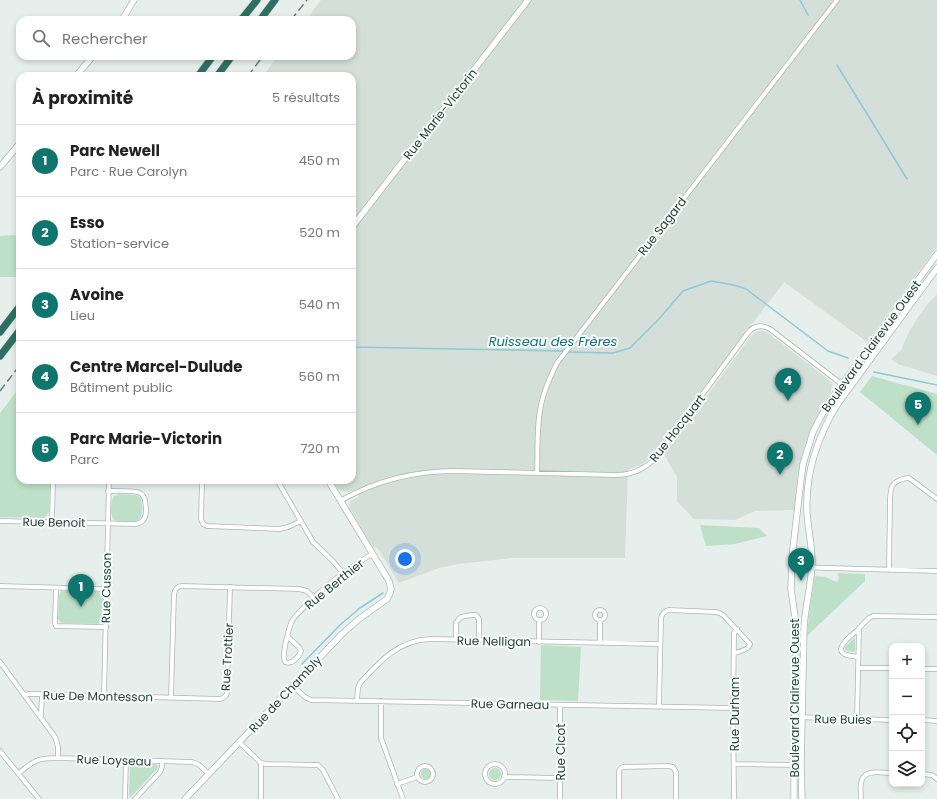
<!DOCTYPE html>
<html lang="fr">
<head>
<meta charset="utf-8">
<style>
  :root { --surface:#fff; --page:#f6f6f6; --text:#222; --muted:#767676; --line:#e0e0e0; --accent:#0f766e }
  body { margin:0; font-family:Poppins,sans-serif; background:var(--page); color:var(--text) }
  .controls { position:absolute; right:12px; bottom:12px; display:grid; overflow:hidden; border-radius:8px; box-shadow:0 2px 6px #0003 }
  .controls button { width:36px; height:36px; display:grid; place-items:center; padding:0; border:0; border-bottom:1px solid var(--line); background:var(--surface); color:var(--text); font:20px sans-serif }
  .you { position:absolute; left:405px; top:559px; width:14px; height:14px; margin:-10px; border:3px solid #fff; border-radius:50%; background:#1a73e8; box-shadow:0 0 0 6px #1a73e833 }
  .badge { display:grid; place-items:center; width:26px; height:26px; border-radius:50%; background:var(--accent); color:#fff; font-size:13px; font-weight:700 }
  .pin { position:absolute; translate:-50% -33px; filter:drop-shadow(0 1px 2px #0008) }
  .pin::after { content:''; position:absolute; top:21px; width:14px; height:12px; background:inherit; clip-path:polygon(0 0,100% 0,50% 100%) }
  .list { margin:0; padding:0; list-style:none }
  h2 { display:flex; justify-content:space-between; align-items:center; height:52px; margin:0; padding:0 16px; font-size:17px }
  h2 small { font-size:13px; font-weight:400; color:var(--muted) }
  .list li { display:grid; grid-template-columns:26px 1fr auto; gap:12px; align-items:center; box-sizing:border-box; height:72px; padding:0 16px; border-top:1px solid var(--line) }
  .list b { display:block; font-size:15px; white-space:nowrap }
  .list p { margin:0; font-size:13px; white-space:nowrap; color:var(--muted) }
  .list em { font-size:13px; font-style:normal; color:var(--muted) }
  .icon { flex:none; width:22px; height:22px; fill:none; stroke:currentColor; stroke-width:2; stroke-linecap:round; stroke-linejoin:round }
  .map { position:relative; flex:none; width:937px; height:799px; overflow:hidden }
  .search { position:absolute; background:var(--surface); box-shadow:0 2px 6px #0003; left:16px; top:16px; width:340px; height:44px; display:flex; align-items:center; gap:10px; box-sizing:border-box; padding:0 14px; border-radius:12px; color:var(--muted); font-size:15px }
  .panel { position:absolute; background:var(--surface); box-shadow:0 2px 6px #0003; left:16px; top:72px; width:340px; height:412px; border-radius:12px }
  .map>svg:first-child { display:block }
  .built { fill:#d4dfda }
  .green { fill:#bfe0c8 }
  .lines { fill:none; stroke-linecap:round; stroke-linejoin:round }
  .stream { stroke:#8ec9d4; stroke-width:1.5 }
  .street-casing { stroke:#a8b8b2; stroke-width:5.5 }
  .secondary-casing { stroke:#a4bbb3; stroke-width:7 }
  .highway-casing { stroke:#c2cac8; stroke-width:8 }
  .street { stroke:#fff; stroke-width:4 }
  .secondary { stroke:#fff; stroke-width:5.5 }
  .highway { stroke:#2f6f62; stroke-width:7 }
  .rail { stroke:#5f7d75; stroke-width:1.5; stroke-dasharray:8 4; stroke-linecap:butt }
  .labels { text-anchor:middle; dominant-baseline:central; stroke-width:4; stroke-linejoin:round; paint-order:stroke }
  .street-label { font-size:12px; fill:#24423a; stroke:#f7fbf9 }
  .water-label { font-size:13px; font-style:italic; fill:#1c6f80; stroke:#f7fbf9 }
</style>
</head>
<body>
<div class="map">
<svg width="937" height="799" viewBox="0 0 937 799">
  <rect width="100%" height="100%" fill="#e6efeb"/>
  <path class="built" d="M321,0H937V247L867,342L784,282L652,456L642,464L628,470L625,558H512L458,564L439,568L399,583L378,549L376,547L373,548L351,510L349,506L350,502L352,500L359,497L355,490L348,492L341,491L337,487L332,480H352V76H263L278,56H352V20H306Z
    M937,294V376L898,364L891,359L897,354L901,350L908,334L918,317L928,304Z
    M760,331H763L768,333L829,380L832,384L831,391L821,408L815,420L805,444L798,471L794,510L755,511L735,520L694,519L677,501V477L664,454L751,336L755,332Z"/>
  <path class="green" d="M14,235L20,237V277H0V236Z
    M872,376L937,394V455L860,392Z
    M20,387V480H50L49,512L46,516L44,518L0,517V413Z
    M119,494L136,495L141,498C142,502 142,506 142,510C142,522 137,521 127,521C124,521 118,522 115,520C109,517 111,501 114,496Z
    M700,525L759,528L767,536L735,544L706,546Z
    M837,573L865,574V581L807,636L809,615L815,576L825,577L837,582L839,578Z
    M63,591L99,592L102,593L103,595L102,620L101,622L98,624L64,623L60,622L58,619L59,596L60,592Z
    M854,638L855,639V651L853,652L845,650V647Z
    M541,645L581,647L578,701L540,700Z
    M132,764H155L157,765L158,768L156,770L131,797H130L129,795L130,768V765Z
    M489 774a6 6 0 1 1 12 0a6 6 0 1 1-12 0Z
    M421 774a5 5 0 1 1 10 0a5 5 0 1 1-10 0Z"/>
  <g class="lines">
    <path class="stream" d="M800,0L808,15
      M837,65L907,179
      M352,347L564,351
      M568,352L613,353L630,348L659,319L683,291L711,281L734,285L746,289L828,351L848,358
      M874,372L937,385
      M302,664L341,624L360,608L383,593"/>
    <defs>
      <path id="street" d="M537,473C538,450 536,423 542,401C545,387 551,375 557,363L837,0
        M202,480L201,519L203,524L207,526L280,529L288,527L301,521
        M277,480L313,542L332,560L343,573
        M340,501C375,481 415,471 455,471L615,475C632,475 646,469 657,456L747,334C753,326 761,324 770,329L848,389
        M0,521L136,524C139,523 142,523 144,519C147,514 147,496 140,493C134,490 115,491 108,491
        M52,522L53,480
        M792,567L937,571
        M889,570L890,499C891,489 890,484 900,480C903,479 905,478 909,478L937,499
        M0,586L106,589
        M56,588L55,623L56,626L106,627
        M534 614a6 6 0 1 1 12 0a6 6 0 1 1-12 0Z
        M595 615a5 5 0 1 1 10 0a5 5 0 1 1-10 0Z
        M288,637L299,647L301,651C299,657 292,665 285,662C282,657 285,647 286,641C288,634 289,627 292,621C296,614 302,610 307,604C326,585 349,568 372,554
        M456,640V623L458,620L461,617L471,615H476L479,619V640
        M539,642V620
        M600,643V620
        M858,657C854,656 846,656 843,653C835,647 854,633 859,629
        M0,662L55,737L58,746V758
        M858,668H892
        M922,669H937
        M293,686L305,697L311,700L733,708
        M24,695L29,694H42L220,699C224,698 227,696 227,692L230,587
        M104,696L109,480
        M171,697L174,594C175,589 177,586 182,586L299,589L307,591L313,597
        M357,700L358,688L360,683C380,661 399,640 430,639L660,644
        M381,701V738L403,799
        M560,705V799
        M659,707L661,618C662,613 665,611 669,610L715,612L720,613L724,616L750,644C749,650 739,652 734,653
        M41,717L42,694
        M794,717L892,720
        M857,719L859,628L869,618L873,616L937,617
        M922,720L937,721
        M239,742L261,763V799
        M0,751L39,799
        M261,763L266,764L318,765L323,770L338,799
        M734,764L801,765
        M485 774a10 10 0 1 1 20 0a10 10 0 1 1-20 0Z
        M417 774a8 8 0 1 1 16 0a8 8 0 1 1-16 0Z
        M19,773C35,760 37,758 58,758L192,762L198,764L209,774
        M922,774L932,775L937,779
        M504,776L509,777L560,778
        M397,784L417,777
        M125,799L126,760
        M135,799L160,772L162,767V761
        M619,799V773C619,769 620,768 623,767L668,766L673,767L676,772V799
        M734,799L733,708L734,633L737,629
        M861,799C861,794 860,788 861,783C863,768 882,773 892,773"/>
      <path id="secondary" d="M122,20L134,0
        M76,76L93,56
        M0,167L20,143
        M352,227L528,0
        M185,799L342,634L359,619L387,599L390,593L391,589L389,581L328,480
        M794,799V765L796,632L795,617L791,589L792,557L801,479L803,464L813,432L819,420L829,402L937,254
        M802,799L801,765L804,628C805,605 812,584 812,561C812,545 808,529 807,513C805,474 817,438 837,405L937,268"/>
      <path id="highway" d="M241,20L257,0
        M260,20L275,0
        M198,76L213,56
        M217,76L232,56
        M0,332L20,306
        M0,356L20,330"/>
    </defs>
    <use href="#street" class="street-casing"/>
    <use href="#secondary" class="secondary-casing"/>
    <use href="#highway" class="highway-casing"/>
    <use href="#street" class="street"/>
    <use href="#secondary" class="secondary"/>
    <use href="#highway" class="highway"/>
    <path class="rail" d="M291,20L307,0
      M248,76L263,56
      M0,391L20,365"/>
  </g>
  <g class="labels">
    <g class="street-label">
      <text transform="translate(440 114) rotate(-52)">Rue Marie-Victorin</text>
      <text transform="translate(662 226) rotate(-52)">Rue Sagard</text>
      <text transform="translate(871 346) rotate(-54)">Boulevard Clairevue Ouest</text>
      <text transform="translate(677 428) rotate(-52)">Rue Hocquart</text>
      <text transform="translate(54 522) rotate(1)">Rue Benoit</text>
      <text transform="translate(334 584) rotate(-39)">Rue Berthier</text>
      <text transform="translate(106 588) rotate(-89)">Rue Cusson</text>
      <text transform="translate(494 641) rotate(1)">Rue Nelligan</text>
      <text transform="translate(227 657) rotate(-87)">Rue Trottier</text>
      <text transform="translate(285 694) rotate(-47)">Rue de Chambly</text>
      <text transform="translate(98 696) rotate(1)">Rue De Montesson</text>
      <text transform="translate(794 698) rotate(-90)">Boulevard Clairevue Ouest</text>
      <text transform="translate(510 704) rotate(1)">Rue Garneau</text>
      <text transform="translate(734 714) rotate(-90)">Rue Durham</text>
      <text transform="translate(843 719) rotate(1)">Rue Buies</text>
      <text transform="translate(560 752) rotate(-90)">Rue Cicot</text>
      <text transform="translate(114 760) rotate(2)">Rue Loyseau</text>
    </g>
    <g class="water-label">
      <text x="553" y="341">Ruisseau des Frères</text>
    </g>
  </g>
</svg>
<div class="controls">
<button>+</button>
<button>−</button>
<button><svg class="icon" aria-label="locate" viewBox="0 0 24 24"><circle cx="12" cy="12" r="6"/><path d="M12 2v4M12 18v4M2 12h4M18 12h4"/></svg></button>
<button><svg class="icon" aria-label="layers" viewBox="0 0 24 24"><path d="M12 4l9 5-9 5-9-5zM3 14l9 5 9-5"/></svg></button>
</div>
<div class="you"></div>
<div class="pin badge" style="left:81px;top:607px">1</div>
<div class="pin badge" style="left:780px;top:475px">2</div>
<div class="pin badge" style="left:801px;top:581px">3</div>
<div class="pin badge" style="left:788px;top:401px">4</div>
<div class="pin badge" style="left:918px;top:425px">5</div>
<div class="search"><svg class="icon" aria-label="search" viewBox="0 0 24 24"><circle cx="10" cy="10" r="6"/><path d="M15 15l6 6"/></svg>Rechercher</div>
<section class="panel">
<h2>À proximité<small>5 résultats</small></h2>
<ul class="list">
<li><span class="badge">1</span><div><b>Parc Newell</b><p>Parc · Rue Carolyn</p></div><em>450 m</em></li>
<li><span class="badge">2</span><div><b>Esso</b><p>Station-service</p></div><em>520 m</em></li>
<li><span class="badge">3</span><div><b>Avoine</b><p>Lieu</p></div><em>540 m</em></li>
<li><span class="badge">4</span><div><b>Centre Marcel-Dulude</b><p>Bâtiment public</p></div><em>560 m</em></li>
<li><span class="badge">5</span><div><b>Parc Marie-Victorin</b><p>Parc</p></div><em>720 m</em></li>
</ul>
</section>
</div>
</body>
</html>
